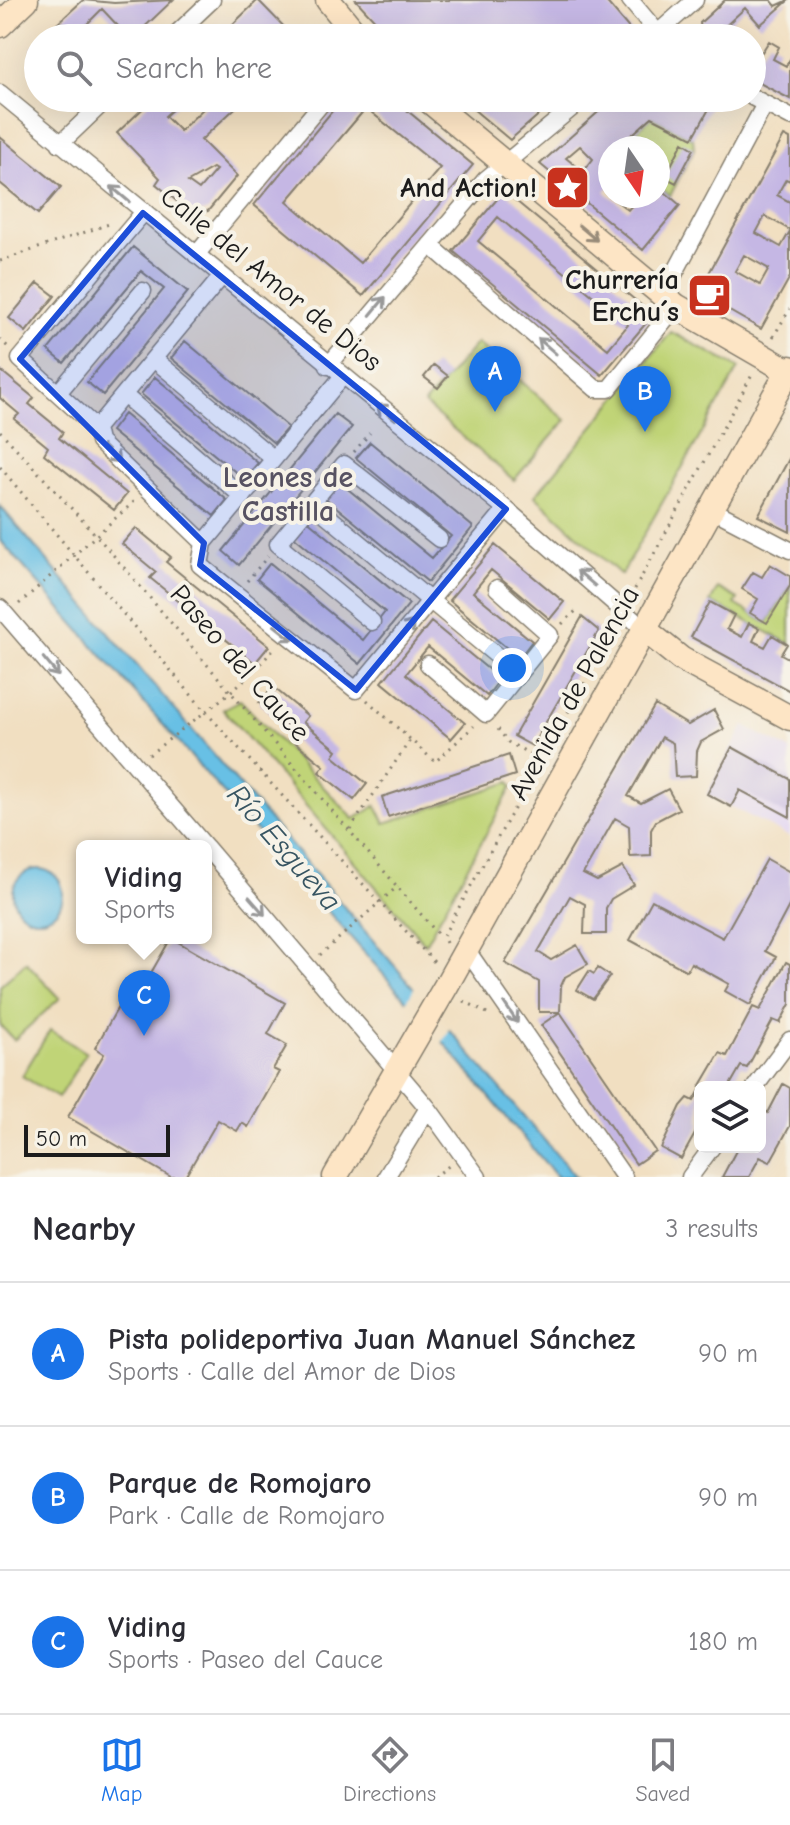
<!DOCTYPE html>
<html lang="en">
<head>
<meta charset="utf-8">
<style>
  :root { --surface:#fff; --page:#f7f7f7; --text:#2b2b33; --muted:#7c7c81; --line:#e1e1e2; --accent:#1a73e8 }
  body { margin:0; font-family:"Comic Neue",sans-serif; background:var(--page); color:var(--text) }
  .controls { position:absolute; right:24px; bottom:24px; display:grid; overflow:hidden; border-radius:12px; box-shadow:0 8px 32px #0002 }
  .controls button { width:72px; height:72px; display:grid; place-items:center; padding:0; border:0; border-bottom:2px solid var(--line); background:var(--surface); color:var(--text); font:40px sans-serif }
  .compass { position:absolute; left:598px; top:136px; width:72px; height:72px; border-radius:50%; background:var(--surface); box-shadow:0 8px 32px #0002; rotate:167deg }
  .scale { position:absolute; left:24px; bottom:20px; width:146px; box-sizing:border-box; padding-left:8px; border:4px solid #1c1c1c; border-top:0; font-size:22px; line-height:28px; white-space:nowrap; color:#1c1c1c; -webkit-text-stroke:6px #f7f3e8; paint-order:stroke }
  .you { position:absolute; left:512px; top:668px; width:28px; height:28px; margin:-20px; border:6px solid #fff; border-radius:50%; background:#1a73e8; box-shadow:0 0 0 12px #1a73e833 }
  .badge { display:grid; place-items:center; width:52px; height:52px; border-radius:50%; background:var(--accent); color:#fff; font-size:26px; font-weight:700 }
  .pin { position:absolute; translate:-50% -66px; filter:drop-shadow(0 2px 4px #0008) }
  .pin::after { content:''; position:absolute; top:42px; width:28px; height:24px; background:inherit; clip-path:polygon(0 0,100% 0,50% 100%) }
  .popup { position:absolute; left:76px; top:840px; width:136px; height:104px; box-sizing:border-box; display:grid; place-content:center; border-radius:12px; background:var(--surface); filter:drop-shadow(0 2px 6px #0005); font-size:26px; white-space:nowrap; color:var(--muted) }
  .popup b { font-size:30px; color:var(--text) }
  .popup::after { content:''; position:absolute; left:50%; top:100%; margin-left:-16px; border:16px solid transparent; border-top-color:var(--surface) }
  .list { margin:0; padding:0; list-style:none }
  h2 { display:flex; justify-content:space-between; align-items:center; height:104px; margin:0; padding:0 32px; font-size:34px }
  h2 small { font-size:26px; font-weight:400; color:var(--muted) }
  .list li { display:grid; grid-template-columns:52px 1fr auto; gap:24px; align-items:center; box-sizing:border-box; height:144px; padding:0 32px; border-top:2px solid var(--line) }
  .list b { display:block; font-size:30px; white-space:nowrap }
  .list p { margin:0; font-size:26px; white-space:nowrap; color:var(--muted) }
  .list em { font-size:26px; font-style:normal; color:var(--muted) }
  .icon { flex:none; width:44px; height:44px; fill:none; stroke:currentColor; stroke-width:2; stroke-linecap:round; stroke-linejoin:round }
  .map { position:relative; flex:none; width:790px; height:1177px; overflow:hidden }
  .search { position:absolute; background:var(--surface); box-shadow:0 8px 32px #0002; left:24px; right:24px; top:24px; height:88px; display:flex; align-items:center; gap:20px; box-sizing:border-box; padding:0 28px; border-radius:44px; color:var(--muted); font-size:30px }
  .sheet { height:536px; background:var(--surface) }
  nav { display:flex; justify-content:space-around; align-items:center; box-sizing:border-box; height:112px; border-top:2px solid var(--line); background:var(--surface); font-size:22px; color:var(--muted) }
  nav a { display:grid; justify-items:center; gap:4px }
  nav .on { color:var(--accent) }
  .map>svg:first-child { display:block }
  .built { fill:#e1d4f4 }
  .green { fill:#c0d477; stroke:#6e784a; stroke-width:2 }
  .water { fill:#68c0e5; stroke:#426e80; stroke-width:2 }
  .pier { fill:#f1dfc1 }
  .building { fill:#c5b7e4; fill-rule:evenodd }
  .lines { fill:none; stroke-linecap:round; stroke-linejoin:round }
  .street-casing { stroke:#867e6e; stroke-width:19 }
  .secondary-casing { stroke:#867e6e; stroke-width:27 }
  .path { stroke:#867e6e; stroke-width:3; stroke-dasharray:2 6; stroke-linecap:butt }
  .street { stroke:#fff; stroke-width:16 }
  .secondary { stroke:#fde5c5; stroke-width:24 }
  .oneway { stroke:#999 }
  .oneway2 { stroke:#988b79 }
  .marked { fill:#1d4ed8; fill-opacity:0.2; stroke:#1d4ed8; stroke-width:6; stroke-linejoin:round }
  .labels { text-anchor:middle; dominant-baseline:central; stroke-width:8; stroke-linejoin:round; paint-order:stroke }
  .poi-label { font-size:28px; font-weight:bold; fill:#1c1c1c; stroke:#f7f3e8; text-anchor:end }
  .street-label { font-size:28px; fill:#1c1c1c; stroke:#f7f3e8 }
  .neighbourhood-label { font-size:30px; font-weight:bold; fill:#575262; stroke:#f7f3e8 }
  .water-label { font-size:30px; font-style:italic; fill:#375562; stroke:#f7f3e8 }
</style>
</head>
<body>
<div class="map">
<svg width="790" height="1177" viewBox="0 0 790 1177">
  <rect width="100%" height="100%" fill="#f7f3e8"/>
  <filter id="ink" filterUnits="userSpaceOnUse"><feTurbulence type="fractalNoise" baseFrequency=".0125" numOctaves="2"/><feDisplacementMap in="SourceGraphic" scale="16" xChannelSelector="R" yChannelSelector="G"/><feConvolveMatrix kernelMatrix="1 2 1 2 8 2 1 2 1" color-interpolation-filters="sRGB"/></filter>
  <filter id="wash" filterUnits="userSpaceOnUse"><feTurbulence type="fractalNoise" baseFrequency=".006" numOctaves="4" result="noise"/><feDisplacementMap in="SourceGraphic" scale="32" xChannelSelector="R" yChannelSelector="G"/><feGaussianBlur stdDeviation="1.8" result="paint"/><feColorMatrix in="noise" values="0 0 0 0 0 0 0 0 0 0 0 0 0 0 0 0 0 1.4 0 .05"/><feComposite in="paint" operator="in"/></filter>
  <g filter="url(#wash)">
    <rect width="100%" height="100%" fill="#f1dfc1"/>
    <path class="built" d="M744,726L790,750V837L707,794Z"/>
    <path class="green" d="M652,117L693,138L694,149L670,196L658,186V148H617Z
      M671,332L739,368L621,575L535,496Z
      M477,343L566,420L514,480L424,404Z
      M790,586V644L710,602L718,588L738,599L735,604L767,623Z
      M240,700L354,819L376,806L385,823L510,782L512,787L425,944L223,709Z
      M26,962L60,998L14,1040L0,1025V986Z
      M50,1030L86,1053L58,1098L22,1076Z"/>
    <path class="water" d="M0,506L576,1177H557L444,1043L0,540Z
      M13 894a25 25 0 1 1 50 0a25 25 0 1 1-50 0Z"/>
    <path class="pier" d="M417,983L452,1025L441,1045L405,1004Z"/>
    <g id="blocks">
      <path class="building" d="M83,0L114,3L173,0L133,38H105L118,26L102,9L86,25L98,38H42Z
        M258,0L295,38H218L233,24Z
        M356,0H605L632,32L625,38H391Z
        M725,0H771L776,6L789,0L760,25L745,8L721,30L736,38H702L700,23Z
        M769,41L779,47L773,59L786,66L790,59V99L752,79V46L762,52Z
        M38,42V88L34,85L32,47Z
        M154,98H185L165,116L180,131L205,107L197,98H246L201,140L237,176L208,211L191,213L156,184L160,178L117,133ZM213,168L216,170L199,190L188,182Z
        M343,98H392L473,165L363,296L254,205ZM366,108L440,168L360,263L287,201Z
        M460,98H558L510,140Z
        M614,98L714,100L693,138L652,117L617,148H610V186L605,191L610,196L628,210L640,196H658V186L680,205L643,250L540,164ZM580,146L593,159L583,172L566,158Z
        M784,136L790,139V181L786,179L777,195L790,202V230L765,216L756,233L781,247L790,231V277L761,329L698,293ZM744,255L769,269L760,285L735,271Z
        M0,137L61,187L38,214L0,183Z
        M683,142L694,149L676,183L665,177Z
        M504,191L653,315L602,375L453,251ZM498,217L628,325L608,349L478,241Z
        M133,247L188,292L103,395L87,382L164,289L141,271L64,363L48,350Z
        M38,283L55,296L26,332L9,318Z
        M185,341L288,427L274,443L171,358Z
        M434,365L448,376L438,388L424,377Z
        M0,370L34,398L29,404L63,432L59,438L127,494L114,510L44,454L48,447L14,419L19,414L0,398Z
        M155,377L258,463L244,479L141,394Z
        M124,414L227,500L214,516L111,431Z
        M335,414L352,427L239,565L223,551Z
        M370,442L473,527L428,582L324,497L338,481L432,558L451,536L356,458Z
        M790,457V532L758,516Z
        M306,519L409,604L360,664L257,579L270,563L363,640L385,612L292,535Z
        M136,528L171,557L166,562L269,646L255,663L150,578L156,572L122,544Z
        M495,545L564,602L550,619L491,570L473,592L532,641L519,658L449,600Z
        M770,564L790,576V586L767,623L750,613L758,599L742,589L753,572L762,577Z
        M710,602L734,615L727,629L742,637L749,623L759,628L753,641L765,647L772,635L787,644L781,654L790,659V691L691,637Z
        M582,617L599,631L532,746L514,736Z
        M431,622L500,679L487,696L428,647L406,674L465,723L451,739L382,682Z
        M273,687L308,716L303,722L337,750L333,756L367,784L354,800L319,772L324,766L290,738L294,732L259,703Z
        M655,705L688,725L714,710L724,729L701,742L697,751L696,776L675,777L673,743L662,737L628,796L641,803L668,789L679,809L656,821L651,830V856L630,857L629,826L615,818L583,874L597,881L623,867L634,885L611,899L606,908V934H584L585,904L570,896L538,952L551,960L577,945L588,964L565,977L561,986L560,1012H539V982L505,963Z
        M732,747L790,779V817L740,790L731,807L707,794Z
        M509,755L515,775L388,817L382,797Z
        M767,859L790,872V904L765,951L776,957L750,1005L725,991L729,984L691,963L687,971L630,940L652,900L723,938Z
        M171,938L285,1003L268,1034L287,1045L273,1069L279,1072L248,1127L242,1123L237,1131L218,1120L185,1177H171L68,1117L104,1054L95,1048L130,986L140,992Z
        M786,962L790,964V1004L780,1023L773,1020L747,1068L741,1066L729,1087H700L720,1053L727,1056L753,1007L760,1010Z
        M598,968L610,976L593,999L577,990L589,971L594,974Z
        M560,1012L655,1151L636,1164L541,1025Z
        M783,1084L790,1088V1126L770,1162L760,1157L749,1177H722L738,1147H760L764,1120L760,1114L763,1109L768,1113Z
        M700,1090V1125L681,1159L661,1148L681,1106L688,1098L694,1101Z"/>
    </g>
  </g>
  <g filter="url(#ink)">
    <use href="#blocks" fill-opacity="0" stroke="#867e6e" stroke-width="2"/>
    <g class="lines">
      <defs>
        <path id="street" d="M630,0L662,38
          M172,38L212,0
          M652,38L695,0
          M0,93L506,509L644,629
          M752,97L790,117
          M60,144L108,98
          M143,213L20,359L96,428L99,442L204,543L200,565L356,690L506,509
          M430,245L596,389H609L676,306
          M196,255L326,98
          M663,295L765,104
          M155,360L274,459
          M328,366L486,179L584,98
          M58,393L143,291
          M125,396L243,497
          M96,428L222,276
          M312,503L519,674
          M711,509L790,550
          M204,543L342,377
          M0,608L205,846
          M372,622L278,544L344,464L439,539
          M428,664L486,714L550,635L497,588
          M206,847L428,1108L478,1177
          M466,949L624,1177
          M755,1087L790,1040
          M386,1177L428,1108
          M690,1177L712,1147"/>
        <path id="secondary" d="M328,0L359,38
          M0,25L26,0
          M426,98L676,306L790,372
          M644,629L681,659L790,718
          M335,1177L446,986L790,368"/>
      </defs>
      <use href="#street" class="street-casing"/>
      <use href="#secondary" class="secondary-casing"/>
      <path class="path" d="M0,261L109,224
        M773,337L790,309
        M0,339L8,347
        M0,431L96,535L437,933
        M354,452L370,433
        M0,467L204,710L435,963
        M247,581L268,556
        M631,596L752,375
        M19,604L136,500
        M562,624L578,609
        M367,700L435,762L474,726
        M498,729L508,742L532,755
        M149,755C192,720 241,690 276,646
        M350,829L411,739
        M446,943L443,936L615,628
        M320,955L398,886
        M464,1001L489,1014
        M434,1177L450,1165"/>
      <use href="#street" class="street"/>
      <use href="#secondary" class="secondary"/>
    </g>
    <defs><path id="oneway-shaft" d="M-6 0H5M1.5-3L5.5 0L1.5 3" fill="none" stroke-width="1.6" stroke-linecap="round" stroke-linejoin="round" transform="scale(2)"/></defs>
    <g class="oneway">
      <use href="#oneway-shaft" transform="translate(120 194) rotate(-140)"/>
      <use href="#oneway-shaft" transform="translate(378 306) rotate(-50)"/>
      <use href="#oneway-shaft" transform="translate(547 346) rotate(-139)"/>
      <use href="#oneway-shaft" transform="translate(386 412) rotate(-141)"/>
      <use href="#oneway-shaft" transform="translate(111 454) rotate(44)"/>
      <use href="#oneway-shaft" transform="translate(586 578) rotate(-139)"/>
      <use href="#oneway-shaft" transform="translate(406 630) rotate(-50)"/>
      <use href="#oneway-shaft" transform="translate(284 633) rotate(38)"/>
      <use href="#oneway-shaft" transform="translate(51 667) rotate(50)"/>
      <use href="#oneway-shaft" transform="translate(257 906) rotate(49)"/>
      <use href="#oneway-shaft" transform="translate(511 1013) rotate(56)"/>
    </g>
    <use class="oneway2" href="#oneway-shaft" transform="translate(588 233) rotate(40)"/>
  </g>
  <path class="marked" d="M143,213L506,509L356,690L200,565L204,543L20,359Z"/>
  <defs>
    <symbol id="sight-square" viewBox="-11 -11 22 22"><rect x="-9" y="-9" width="18" height="18" rx="4" fill="#c8321e" stroke="#f7f3e8"/><path d="M0-6L1.8-2.2L6-1.7L2.9 1.2L3.7 5.4L0 3.3L-3.7 5.4L-2.9 1.2L-6-1.7L-1.8-2.2Z" fill="#fff"/></symbol>
    <symbol id="cafe-square" viewBox="-11 -11 22 22"><rect x="-9" y="-9" width="18" height="18" rx="4" fill="#c8321e" stroke="#f7f3e8"/><path d="M-5.5-4.5H6V0H3Q3 3.5 0 3.5H-2.5Q-5.5 3.5-5.5 0ZM3-3.2v2h1.7v-2ZM-6 4.5H4V6H-6Z" fill="#fff"/></symbol>
  </defs>
  <g fill-rule="evenodd">
    <use href="#sight-square" x="542" y="162" width="51" height="51"/>
    <use href="#cafe-square" x="684" y="270" width="51" height="51"/>
  </g>
  <g class="labels">
    <g class="poi-label">
      <text x="537" y="188">And Action!</text>
      <text x="679" y="280">Churrería<tspan x="679" dy="32">Erchu´s</tspan></text>
    </g>
    <g class="street-label">
      <text transform="translate(271 279) rotate(39)">Calle del Amor de Dios</text>
      <text transform="translate(240 663) rotate(49)">Paseo del Cauce</text>
      <text transform="translate(574 693) rotate(-61)">Avenida de Palencia</text>
    </g>
    <g class="neighbourhood-label">
      <text x="288" y="477">Leones de<tspan x="288" dy="34">Castilla</tspan></text>
    </g>
    <g class="water-label">
      <text transform="translate(284 848) rotate(49)">Río Esgueva</text>
    </g>
  </g>
</svg>
<div class="controls">
<button><svg class="icon" aria-label="layers" viewBox="0 0 24 24"><path d="M12 4l9 5-9 5-9-5zM3 14l9 5 9-5"/></svg></button>
</div>
<svg class="compass" viewBox="-18 -18 36 36"><path d="M0-13l5 13h-10z" fill="#e53935"/><path d="M0 13l5-13h-10z" fill="#7c7c81"/></svg>
<div class="scale">50 m</div>
<div class="you"></div>
<div class="pin badge" style="left:495px;top:412px">A</div>
<div class="pin badge" style="left:645px;top:432px">B</div>
<div class="pin badge" style="left:144px;top:1036px">C</div>
<div class="popup"><b>Viding</b>Sports</div>
<div class="search"><svg class="icon" aria-label="search" viewBox="0 0 24 24"><circle cx="10" cy="10" r="6"/><path d="M15 15l6 6"/></svg>Search here</div>
</div>
<section class="sheet">
<h2>Nearby<small>3 results</small></h2>
<ul class="list">
<li><span class="badge">A</span><div><b>Pista polideportiva Juan Manuel Sánchez</b><p>Sports · Calle del Amor de Dios</p></div><em>90 m</em></li>
<li><span class="badge">B</span><div><b>Parque de Romojaro</b><p>Park · Calle de Romojaro</p></div><em>90 m</em></li>
<li><span class="badge">C</span><div><b>Viding</b><p>Sports · Paseo del Cauce</p></div><em>180 m</em></li>
</ul>
</section>
<nav>
<a class="on"><svg class="icon" aria-label="map" viewBox="0 0 24 24"><path d="M3 6l6-2 6 2 6-2v14l-6 2-6-2-6 2zM9 4v14M15 6v14"/></svg>Map</a>
<a><svg class="icon" aria-label="directions" viewBox="0 0 24 24"><path d="M12 3l9 9-9 9-9-9zM9 14v-3h6M13 9l2 2-2 2"/></svg>Directions</a>
<a><svg class="icon" aria-label="saved" viewBox="0 0 24 24"><path d="M7 4h10v16l-5-4-5 4z"/></svg>Saved</a>
</nav>
</body>
</html>
